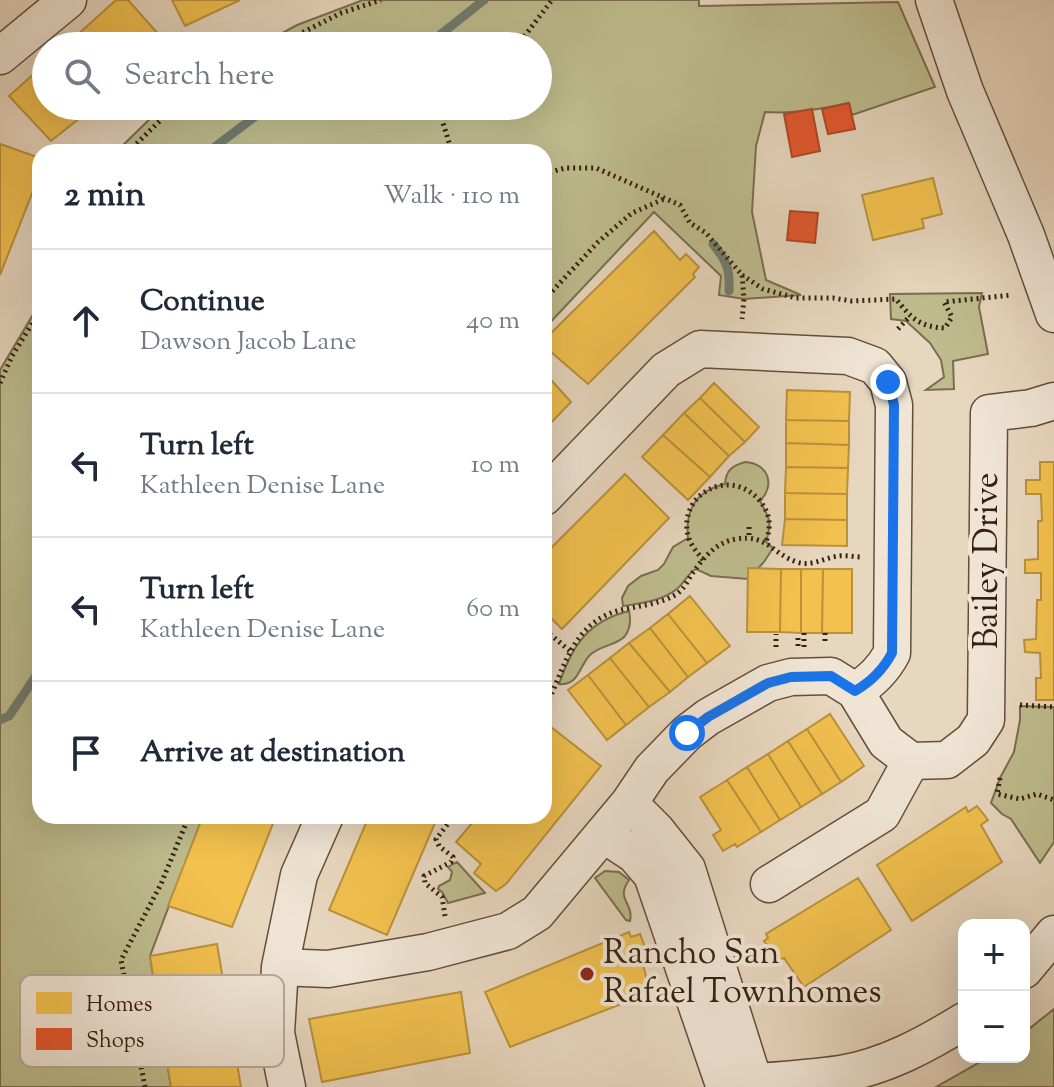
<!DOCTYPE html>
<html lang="en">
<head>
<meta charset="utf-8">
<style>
  :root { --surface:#fff; --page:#f6f6f7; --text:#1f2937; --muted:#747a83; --line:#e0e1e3 }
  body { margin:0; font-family:"Sorts Mill Goudy",serif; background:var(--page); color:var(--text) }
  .controls { position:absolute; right:24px; bottom:24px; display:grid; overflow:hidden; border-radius:16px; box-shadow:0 8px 32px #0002 }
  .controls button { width:72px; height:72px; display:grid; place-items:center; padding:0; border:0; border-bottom:2px solid var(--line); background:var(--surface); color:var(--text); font:40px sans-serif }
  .stop { position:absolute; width:24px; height:24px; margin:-18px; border:6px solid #1a73e8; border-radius:50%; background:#fff }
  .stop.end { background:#1a73e8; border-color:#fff; box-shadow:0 2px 8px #0008 }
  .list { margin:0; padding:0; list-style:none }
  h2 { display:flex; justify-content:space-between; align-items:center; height:104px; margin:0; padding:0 32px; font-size:34px }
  h2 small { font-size:26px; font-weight:400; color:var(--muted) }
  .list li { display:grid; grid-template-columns:52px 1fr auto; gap:24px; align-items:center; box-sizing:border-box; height:144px; padding:0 32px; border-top:2px solid var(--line) }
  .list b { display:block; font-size:30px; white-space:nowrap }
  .list p { margin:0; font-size:26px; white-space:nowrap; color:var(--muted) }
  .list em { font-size:26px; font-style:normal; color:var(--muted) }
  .icon { flex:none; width:44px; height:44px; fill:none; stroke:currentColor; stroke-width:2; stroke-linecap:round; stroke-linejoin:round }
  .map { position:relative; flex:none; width:1054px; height:1087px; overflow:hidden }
  .search { position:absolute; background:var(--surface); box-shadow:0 8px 32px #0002; left:32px; top:32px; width:520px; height:88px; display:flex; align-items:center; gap:20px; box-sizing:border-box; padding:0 28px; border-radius:44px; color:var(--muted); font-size:30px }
  .panel { position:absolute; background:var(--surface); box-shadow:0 8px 32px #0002; left:32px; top:144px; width:520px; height:680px; border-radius:24px }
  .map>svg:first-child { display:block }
  .green { fill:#bebc8d; stroke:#7a6e4f; stroke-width:2 }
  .homes { fill:#f2c14e; stroke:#ba913c; stroke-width:2 }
  .shops { fill:#e4572e; stroke:#b04725; stroke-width:2 }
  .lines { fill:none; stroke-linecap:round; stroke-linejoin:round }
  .stream { stroke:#717d6e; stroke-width:9 }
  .minor-casing { stroke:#624e3c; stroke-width:39 }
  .path { stroke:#362111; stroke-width:5; stroke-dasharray:2 4; stroke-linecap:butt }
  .minor { stroke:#f0e5d5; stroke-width:36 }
  .route { stroke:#1a73e8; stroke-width:10 }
  .poi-dot { fill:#8f2418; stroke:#f0e5d5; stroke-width:3 }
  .labels { text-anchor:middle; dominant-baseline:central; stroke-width:8; stroke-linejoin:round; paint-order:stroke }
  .street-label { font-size:34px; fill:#362111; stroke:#f0e5d5 }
  .poi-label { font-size:34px; fill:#362111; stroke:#f0e5d5; text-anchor:start }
  .key { fill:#f0e5d5; stroke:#b8aa9a; stroke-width:2 }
  .key-label { font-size:22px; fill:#362111 }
</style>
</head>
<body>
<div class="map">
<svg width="1054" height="1087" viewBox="0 0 1054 1087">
  <rect width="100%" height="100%" fill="#e8d7bf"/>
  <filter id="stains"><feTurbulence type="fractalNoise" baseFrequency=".0025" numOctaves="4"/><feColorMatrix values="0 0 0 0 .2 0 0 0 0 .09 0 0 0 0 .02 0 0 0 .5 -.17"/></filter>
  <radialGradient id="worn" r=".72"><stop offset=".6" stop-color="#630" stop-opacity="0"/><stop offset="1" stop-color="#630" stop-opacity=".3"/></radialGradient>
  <path class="green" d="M363,0H699V6L898,2L935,87L852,115L849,103C821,109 794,114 765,112L756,146L752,212L766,280L801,295L744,299L719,295L721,276L654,212L544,329V152H116L163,106H538V46H259L297,25Z
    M982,293L979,307L988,354L953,361L954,389L926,390L944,377L941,360L930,343L906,321L891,319L890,294Z
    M40,303V816H203L150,956L171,1087H0V370Z
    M745,462C768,463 776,485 760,501C770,519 772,522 766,542L773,548L764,562L748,579L711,576L696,569C687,574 685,582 678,588C663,601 642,603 623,606L622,598L628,586L641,576L658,570L664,564L673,547L688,538C685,509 696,491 725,484C726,470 732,466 745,462Z
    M629,611C631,620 631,628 625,636C616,646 600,645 590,655C579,666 579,686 559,684C572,646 588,621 629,611Z
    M1020,706L1054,707V842L1040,863L1011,819L1002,814L991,803L1000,778L1014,752L1020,720Z
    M457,862L485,893L448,903L442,892L438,889L439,886L450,880L452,872L448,867Z
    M605,871L619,872L629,880C615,900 634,902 630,921L626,920L595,878Z
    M1054,1009V1087H936L989,1057H1024V1033Z"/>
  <path class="homes" d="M116,0H128L169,46H65Z
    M172,0H240L185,26Z
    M46,63V106H95L51,141L9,96Z
    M0,144L40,158V173L0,275Z
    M933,178L942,214L922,219L924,228L873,240L862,195Z
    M654,231L680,260L686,254L699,267L693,274L695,277L588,384L544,346V340Z
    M544,372L571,402L544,430Z
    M714,383L759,427L745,442L700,398Z
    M787,390L850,392L849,421L786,420Z
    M700,398L745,442L729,456L684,413Z
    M684,413L729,456L710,477L663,435Z
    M786,420L849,421V445L786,443Z
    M663,435L710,477L688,500L642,457Z
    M786,443L849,445L848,468L786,467Z
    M1040,462H1054V700H1036V678H1041L1040,653L1025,652L1024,640L1036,639L1037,600H1041V573H1025V560L1038,559V521H1042L1041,494H1026V480H1040Z
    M786,467L848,468L847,494L785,493Z
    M625,474L669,518L562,629L544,611V555Z
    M785,493L847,494V520L785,519Z
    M785,519L847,520V546L782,545Z
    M748,568L781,569L780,632H747Z
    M781,569H801V633L780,632Z
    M801,569H823L822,633H801Z
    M823,569H852V633H822Z
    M690,596L730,646L707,663L668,614Z
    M668,614L707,663L688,677L650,628Z
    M650,628L688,677L670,692L629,643Z
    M629,643L670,692L649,707L610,658Z
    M610,658L649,707L626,725L588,675Z
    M588,675L626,725L607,740L568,690Z
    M830,714L864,766L841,782L807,729Z
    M551,727L601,766L506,884L496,891L474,873L481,864L456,842L478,816H544V736Z
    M807,729L841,782L822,794L788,741Z
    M788,741L822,794L801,807L768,754Z
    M768,754L801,807L780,820L747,767Z
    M747,767L780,820L761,832L727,780Z
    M727,780L761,832L737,847L735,844L723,851L713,835L721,830L700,797Z
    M977,806L988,820L981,825L1002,862L912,921L877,865L966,807L968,812Z
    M203,816H276L232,927L168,906Z
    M369,816H438L387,935L329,910Z
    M858,878L891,930L804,987L784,958L778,961L764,941L768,938L766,934Z
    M629,932L631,937L640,934L647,952L641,956L650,993L510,1047L485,992Z
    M217,944L241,1087H171L150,956Z
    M461,992L470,1053L322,1082L309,1019Z"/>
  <path class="shops" d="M849,103L855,129L828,134L822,109Z
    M812,109L820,151L792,157L784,114Z
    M790,211L818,213L815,243L787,240Z"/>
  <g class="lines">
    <path class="stream" d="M426,46L484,0
      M208,152L269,106
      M713,244C727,262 730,268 729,291
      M0,720L9,716L40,670"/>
    <defs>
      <path id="minor" d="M934,0L965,91L1026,235L1054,314
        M0,56L68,0
        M544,497L666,370L700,349L848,356L875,366L888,382L894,405L892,653C883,670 872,681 855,691
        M629,803L656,830L687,869L754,1082
        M603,834L635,855L652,875L724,1085
        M769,884L882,814L911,761
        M280,967L328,969L428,952L508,931L537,913L629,803L652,769L687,733L708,717L768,683L791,677L831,676L855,691L886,742L911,761L947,760L973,740L986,720L989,413L1031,408L1054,401
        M1024,970L1054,934
        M730,1084C767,1081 804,1079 840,1074C885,1067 927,1044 964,1021
        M287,1087L276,1033L280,967L299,875L325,816"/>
    </defs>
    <use href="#minor" class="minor-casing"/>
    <path class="path" d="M276,46L341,13L381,0
      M517,46L552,0
      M447,106L443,123L452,152
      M128,152L175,106
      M544,174L565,168H596L680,205L690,223L706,233L742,275L744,299L742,319
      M742,275L763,289L796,298H833L852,301L896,299C911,318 920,327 945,328L952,317L944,302L1012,295
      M544,300L598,242L632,213L664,199
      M898,329L910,316
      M0,383L12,356L40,311
      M749,527V539
      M703,560C698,553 692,547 689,539C675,495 730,465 760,501C771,515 771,526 766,542
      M544,632L551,635L570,651
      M825,633V645
      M798,646V635
      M776,647V634
      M804,647V633
      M1020,705L1054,707
      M544,710C563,674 571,624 617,611C635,606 658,605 675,595C685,589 688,579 694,571C705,556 717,542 736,539C768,534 772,554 797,562C811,567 824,558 838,556C846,555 854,557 862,557
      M1000,778L997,794L1020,799L1037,794L1054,800
      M445,916L442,897L425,883L424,876L451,862L453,857L439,846L436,839L454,816
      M145,1087L121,960L161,884L189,816"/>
    <use href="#minor" class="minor"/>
  </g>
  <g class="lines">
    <path class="route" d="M687,733L708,717L768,683L791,677L831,676L855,691C872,681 883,670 892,653L894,405L888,382"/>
  </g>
  <circle class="poi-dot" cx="587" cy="974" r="8"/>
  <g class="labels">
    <g class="street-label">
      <text transform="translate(988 561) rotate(-90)">Bailey Drive</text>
    </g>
    <g class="poi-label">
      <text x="603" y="954">Rancho San<tspan x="603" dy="39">Rafael Townhomes</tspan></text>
    </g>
  </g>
  <rect x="20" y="975" width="264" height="92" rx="12" class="key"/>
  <rect x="36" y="992" width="36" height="22" fill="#f2c14e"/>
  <rect x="36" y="1028" width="36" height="22" fill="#e4572e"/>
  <g class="key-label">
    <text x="86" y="1011">Homes</text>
    <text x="86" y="1047">Shops</text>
  </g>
  <rect width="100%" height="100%" filter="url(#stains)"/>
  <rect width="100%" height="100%" fill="url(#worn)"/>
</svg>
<div class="controls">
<button>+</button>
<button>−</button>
</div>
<div class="stop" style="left:687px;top:733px"></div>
<div class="stop end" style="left:888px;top:382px"></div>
<div class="search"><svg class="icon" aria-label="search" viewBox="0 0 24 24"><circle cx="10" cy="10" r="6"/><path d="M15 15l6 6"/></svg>Search here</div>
<section class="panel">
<h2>2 min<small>Walk · 110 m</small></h2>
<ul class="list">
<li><svg class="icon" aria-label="ahead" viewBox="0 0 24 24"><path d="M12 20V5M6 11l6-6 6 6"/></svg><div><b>Continue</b><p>Dawson Jacob Lane</p></div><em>40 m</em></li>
<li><svg class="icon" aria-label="left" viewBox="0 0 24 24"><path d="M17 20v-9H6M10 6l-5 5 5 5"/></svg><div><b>Turn left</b><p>Kathleen Denise Lane</p></div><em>10 m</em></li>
<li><svg class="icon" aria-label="left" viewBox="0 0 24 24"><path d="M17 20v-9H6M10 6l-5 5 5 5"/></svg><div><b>Turn left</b><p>Kathleen Denise Lane</p></div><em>60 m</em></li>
<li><svg class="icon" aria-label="arrive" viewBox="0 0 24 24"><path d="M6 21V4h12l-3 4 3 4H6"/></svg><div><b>Arrive at destination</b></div></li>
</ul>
</section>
</div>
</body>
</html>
